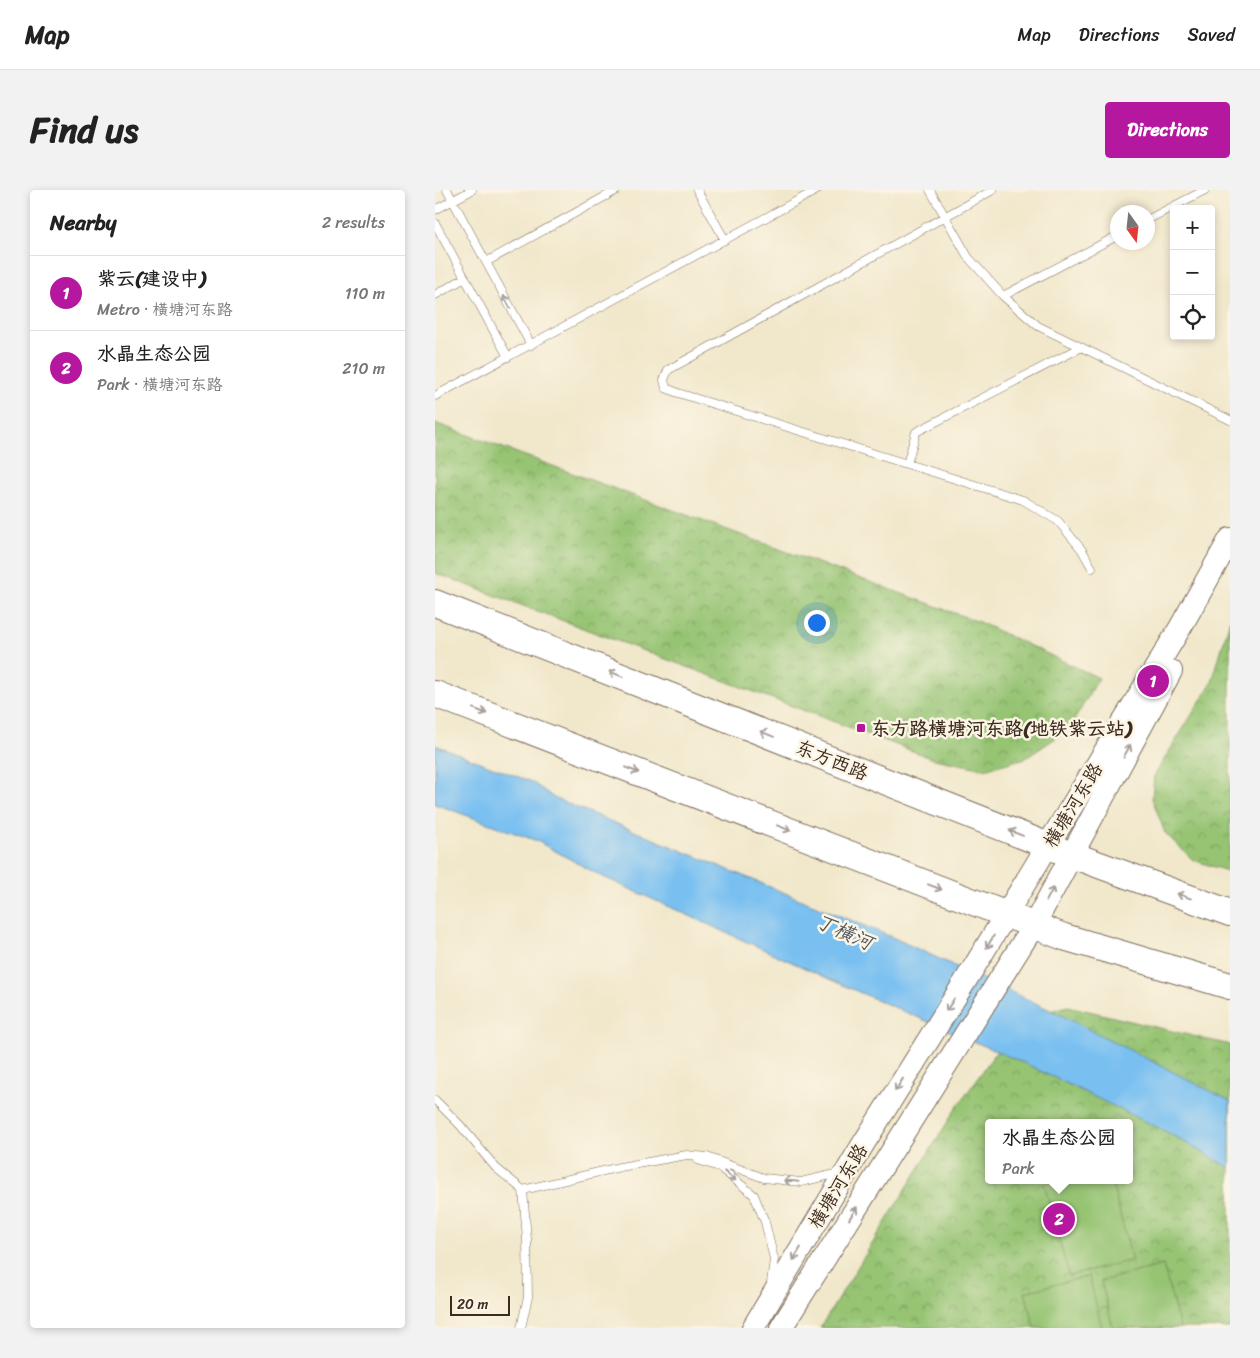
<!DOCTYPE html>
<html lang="en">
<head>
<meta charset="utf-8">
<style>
  :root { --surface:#fff; --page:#f2f2f2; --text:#222; --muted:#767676; --line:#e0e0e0; --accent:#b5179e }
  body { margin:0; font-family:Sriracha,"LXGW WenKai TC",sans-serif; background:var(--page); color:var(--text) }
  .controls { position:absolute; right:15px; top:15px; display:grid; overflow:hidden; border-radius:5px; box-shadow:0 2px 8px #0003 }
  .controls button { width:45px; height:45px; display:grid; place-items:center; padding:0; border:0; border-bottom:1px solid var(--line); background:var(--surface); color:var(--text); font:25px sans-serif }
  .compass { position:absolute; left:675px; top:15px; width:45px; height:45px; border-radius:50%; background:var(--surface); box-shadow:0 2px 8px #0003; rotate:165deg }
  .scale { position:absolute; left:15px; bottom:12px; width:60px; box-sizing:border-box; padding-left:5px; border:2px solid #3b2a1e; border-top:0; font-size:14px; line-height:18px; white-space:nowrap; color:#3b2a1e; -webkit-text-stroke:4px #fcf5e5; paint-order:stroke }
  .you { position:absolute; left:381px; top:432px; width:18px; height:18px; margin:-12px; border:4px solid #fff; border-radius:50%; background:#1a73e8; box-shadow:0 0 0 8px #1a73e833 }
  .badge { display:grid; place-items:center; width:32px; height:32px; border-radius:50%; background:var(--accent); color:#fff; font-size:16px; font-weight:700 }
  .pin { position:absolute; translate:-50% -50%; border:2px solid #fff; box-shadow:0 1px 5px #0006 }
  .popup { position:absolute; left:550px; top:929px; width:148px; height:65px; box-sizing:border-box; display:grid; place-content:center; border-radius:5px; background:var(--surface); filter:drop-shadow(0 1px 4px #0005); font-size:16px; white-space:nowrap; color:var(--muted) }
  .popup b { font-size:19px; color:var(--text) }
  .popup::after { content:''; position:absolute; left:50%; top:100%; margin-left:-10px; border:10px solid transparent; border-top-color:var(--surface) }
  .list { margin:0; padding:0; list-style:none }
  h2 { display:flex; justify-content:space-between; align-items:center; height:65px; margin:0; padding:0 20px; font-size:21px }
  h2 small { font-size:16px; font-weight:400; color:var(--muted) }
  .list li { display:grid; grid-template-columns:32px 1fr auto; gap:15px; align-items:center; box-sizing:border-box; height:75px; padding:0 20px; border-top:1px solid var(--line) }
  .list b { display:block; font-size:19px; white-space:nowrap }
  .list p { margin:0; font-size:16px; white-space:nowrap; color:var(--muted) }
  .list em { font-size:16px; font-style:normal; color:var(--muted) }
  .icon { flex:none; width:28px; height:28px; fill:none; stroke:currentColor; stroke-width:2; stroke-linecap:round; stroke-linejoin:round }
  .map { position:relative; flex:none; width:795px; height:1138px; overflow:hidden; border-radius:5px }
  header { display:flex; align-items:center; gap:30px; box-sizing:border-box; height:70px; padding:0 25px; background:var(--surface); border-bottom:1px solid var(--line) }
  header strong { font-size:24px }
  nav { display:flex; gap:28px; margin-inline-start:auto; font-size:18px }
  .intro { display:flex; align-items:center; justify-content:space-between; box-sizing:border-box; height:120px; padding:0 30px }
  h1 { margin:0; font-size:35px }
  .button { padding:12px 22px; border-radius:5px; background:var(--accent); color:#fff; font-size:18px; font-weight:700 }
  main { display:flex; gap:30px; padding:0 30px }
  aside { flex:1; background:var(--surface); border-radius:5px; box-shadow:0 2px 8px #0003 }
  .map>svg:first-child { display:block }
  .park { fill:url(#park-crowns); stroke:#687748; fill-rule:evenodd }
  .pitch { fill:#96c473; stroke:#687748 }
  .water { fill:#79c0f1; stroke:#5a7588 }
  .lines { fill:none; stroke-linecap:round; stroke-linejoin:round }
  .service-casing { stroke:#7b6c5b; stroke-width:9 }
  .secondary-casing { stroke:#7b6c5b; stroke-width:24 }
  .primary-casing { stroke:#7b6c5b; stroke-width:28 }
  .service { stroke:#fff; stroke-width:8 }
  .secondary { stroke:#fff; stroke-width:22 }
  .primary { stroke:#fff; stroke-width:26 }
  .oneway { stroke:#a79f9a }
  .poi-dot { fill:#b5179e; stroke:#fcf5e5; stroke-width:2 }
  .labels { text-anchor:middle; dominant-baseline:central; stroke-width:5; stroke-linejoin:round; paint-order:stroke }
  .poi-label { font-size:19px; font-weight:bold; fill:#3b2a1e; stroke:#fcf5e5; text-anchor:start }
  .street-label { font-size:19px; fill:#3b2a1e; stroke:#fcf5e5 }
  .water-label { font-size:20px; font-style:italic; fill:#4e575d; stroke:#fcf5e5 }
</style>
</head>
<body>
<header>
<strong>Map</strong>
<nav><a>Map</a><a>Directions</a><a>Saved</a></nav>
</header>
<div class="intro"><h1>Find us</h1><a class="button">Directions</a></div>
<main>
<aside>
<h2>Nearby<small>2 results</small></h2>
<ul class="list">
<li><span class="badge">1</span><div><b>紫云(建设中)</b><p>Metro · 横塘河东路</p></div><em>110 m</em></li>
<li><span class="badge">2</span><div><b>水晶生态公园</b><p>Park · 横塘河东路</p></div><em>210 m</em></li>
</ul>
</aside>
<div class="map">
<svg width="795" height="1138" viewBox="0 0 795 1138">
  <defs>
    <pattern id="park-crowns" width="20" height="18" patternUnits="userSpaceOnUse" patternTransform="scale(1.25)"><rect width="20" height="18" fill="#96c473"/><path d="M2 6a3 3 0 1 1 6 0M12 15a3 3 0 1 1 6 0" fill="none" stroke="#7c9f5e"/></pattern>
  </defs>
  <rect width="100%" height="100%" fill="#fcf5e5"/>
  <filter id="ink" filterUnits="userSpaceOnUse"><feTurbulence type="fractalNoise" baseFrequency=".02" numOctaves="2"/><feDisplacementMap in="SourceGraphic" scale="10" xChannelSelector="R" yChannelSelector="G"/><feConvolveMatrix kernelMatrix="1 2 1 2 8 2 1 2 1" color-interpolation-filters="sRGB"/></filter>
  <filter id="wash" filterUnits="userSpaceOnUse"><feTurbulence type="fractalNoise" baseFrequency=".0096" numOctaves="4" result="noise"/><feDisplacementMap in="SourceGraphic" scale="20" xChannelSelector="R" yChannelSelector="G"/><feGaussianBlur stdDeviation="1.12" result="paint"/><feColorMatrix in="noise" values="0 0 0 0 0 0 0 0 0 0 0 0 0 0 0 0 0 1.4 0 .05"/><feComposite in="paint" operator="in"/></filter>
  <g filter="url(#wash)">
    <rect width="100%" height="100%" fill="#f1e8cc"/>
    <path class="park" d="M0,233L544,432L664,488L634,539L591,568L550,579L499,569L0,383Z
      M795,430V682L758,670L730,643L717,608L719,586L777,492Z
      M633,816L795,855V1138H385L520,920L574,844L597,826ZM554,933H694V990H554Z"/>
    <path class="pitch" d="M620,990H676L697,1070L634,1086L609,993Z
      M728,1075L745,1138H678L666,1091Z
      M654,1086L667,1138H600L590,1102Z"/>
    <path class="water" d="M0,555L97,592L119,608L459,748L626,825L795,911V978L730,941L589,873L403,793L164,685L102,651L0,614Z"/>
  </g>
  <g filter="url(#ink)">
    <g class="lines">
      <defs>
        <path id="service" d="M12,0L96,155
          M262,0L290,50
          M495,0L533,67L568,106L603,136L795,230
          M558,0L233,180L229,190L231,198L243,203L588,310L623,331L647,360L657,378
          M0,20L37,0
          M712,30L770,0
          M0,33L73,167
          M51,72L182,0
          M0,105L30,88
          M568,106L682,46
          M0,206L382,0
          M472,274L481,242L645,158
          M0,910L25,935L61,978L88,1000L92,1049L93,1107L86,1138
          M263,970L284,977L319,1005L330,1032L339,1069L336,1093
          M88,1000L185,977L252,965L272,967L329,988L366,992L400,984L403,981"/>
        <path id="secondary" d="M318,1138L427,956L539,777L745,438L795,349
          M346,1138L599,735L736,481"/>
        <path id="primary" d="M0,413L629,662L795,723
          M0,504L629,747L795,796"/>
      </defs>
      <use href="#service" class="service-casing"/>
      <use href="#secondary" class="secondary-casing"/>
      <use href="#primary" class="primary-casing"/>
      <use href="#service" class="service"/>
      <use href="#secondary" class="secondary"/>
      <use href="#primary" class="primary"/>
    </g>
    <defs><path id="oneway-shaft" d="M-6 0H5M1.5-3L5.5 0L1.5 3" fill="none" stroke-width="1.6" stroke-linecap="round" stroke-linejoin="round" transform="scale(1.25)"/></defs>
    <g class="oneway">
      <use href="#oneway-shaft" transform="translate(72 112) rotate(-118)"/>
      <use href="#oneway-shaft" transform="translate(181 484) rotate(-158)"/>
      <use href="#oneway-shaft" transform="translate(45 521) rotate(21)"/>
      <use href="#oneway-shaft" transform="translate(332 544) rotate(-158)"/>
      <use href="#oneway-shaft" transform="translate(692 561) rotate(-62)"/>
      <use href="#oneway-shaft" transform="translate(197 580) rotate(21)"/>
      <use href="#oneway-shaft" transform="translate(349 638) rotate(21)"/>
      <use href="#oneway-shaft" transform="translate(581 643) rotate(-158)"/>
      <use href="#oneway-shaft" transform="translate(500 697) rotate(21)"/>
      <use href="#oneway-shaft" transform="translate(615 704) rotate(-62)"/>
      <use href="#oneway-shaft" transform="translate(749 706) rotate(-160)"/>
      <use href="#oneway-shaft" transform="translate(555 752) rotate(121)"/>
      <use href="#oneway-shaft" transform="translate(515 815) rotate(123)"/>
      <use href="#oneway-shaft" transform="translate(464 895) rotate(122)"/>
      <use href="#oneway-shaft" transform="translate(295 986) rotate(38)"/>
      <use href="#oneway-shaft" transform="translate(356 991) rotate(-174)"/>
      <use href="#oneway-shaft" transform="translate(418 1023) rotate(-58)"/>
      <use href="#oneway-shaft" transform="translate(362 1064) rotate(121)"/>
    </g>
  </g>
  <rect class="poi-dot" x="421" y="533" width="10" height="10" rx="2.5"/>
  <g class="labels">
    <g class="poi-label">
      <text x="436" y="538">东方路横塘河东路(地铁紫云站)</text>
    </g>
    <g class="street-label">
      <text transform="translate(397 570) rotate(22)">东方西路</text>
      <text transform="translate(638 615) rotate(-59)">横塘河东路</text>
      <text transform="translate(403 996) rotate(-59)">横塘河东路</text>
    </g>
    <g class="water-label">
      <text transform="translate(409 742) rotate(24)">丁横河</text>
    </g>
  </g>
</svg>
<div class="controls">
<button>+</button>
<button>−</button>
<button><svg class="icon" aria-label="locate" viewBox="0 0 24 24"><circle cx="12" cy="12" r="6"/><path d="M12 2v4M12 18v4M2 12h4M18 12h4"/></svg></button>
</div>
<svg class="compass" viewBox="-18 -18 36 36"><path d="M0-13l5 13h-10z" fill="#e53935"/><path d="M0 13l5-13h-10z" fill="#767676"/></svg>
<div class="scale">20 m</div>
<div class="you"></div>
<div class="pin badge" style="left:718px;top:491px">1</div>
<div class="pin badge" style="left:624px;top:1029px">2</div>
<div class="popup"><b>水晶生态公园</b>Park</div>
</div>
</main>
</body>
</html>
